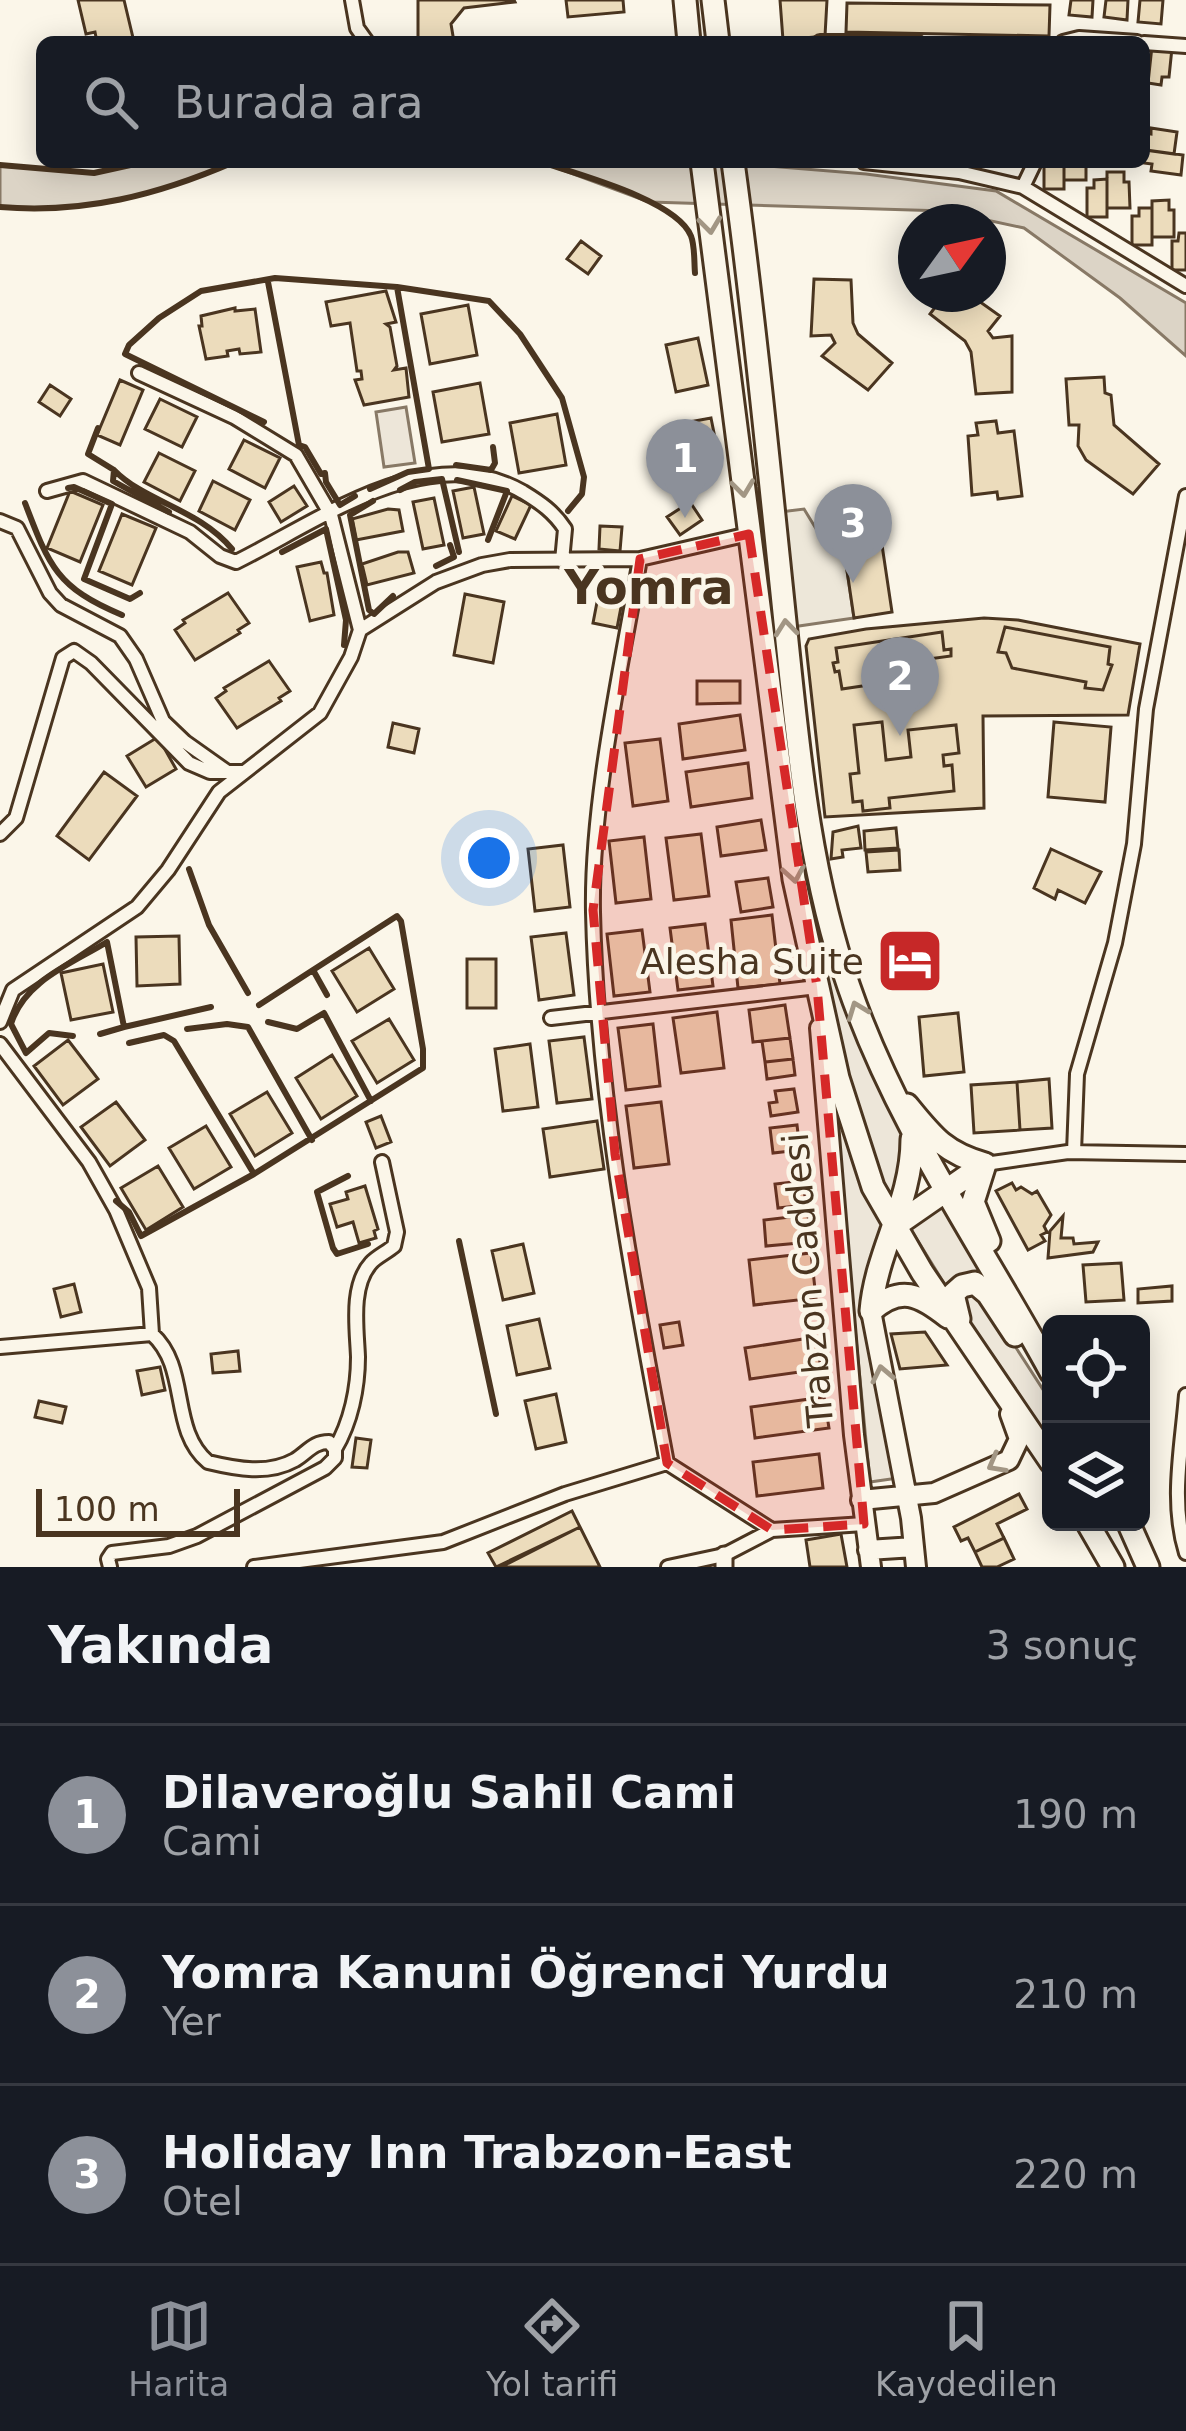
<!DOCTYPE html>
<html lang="tr">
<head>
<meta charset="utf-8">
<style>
  :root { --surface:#171b24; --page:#242831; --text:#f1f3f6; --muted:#9ea1a6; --line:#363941; --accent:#8c9099 }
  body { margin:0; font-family:"DejaVu Sans",sans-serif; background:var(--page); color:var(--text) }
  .controls { position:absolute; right:36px; bottom:36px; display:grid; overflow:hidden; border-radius:18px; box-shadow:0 6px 30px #0003 }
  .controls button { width:108px; height:108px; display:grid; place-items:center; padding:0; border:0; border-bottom:3px solid var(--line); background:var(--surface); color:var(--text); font:60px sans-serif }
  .compass { position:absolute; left:898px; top:204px; width:108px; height:108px; border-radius:50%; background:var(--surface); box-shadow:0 6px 30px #0003; rotate:57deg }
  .scale { position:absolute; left:36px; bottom:30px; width:204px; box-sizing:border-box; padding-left:12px; border:6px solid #4a3520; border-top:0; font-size:33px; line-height:42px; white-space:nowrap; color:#4a3520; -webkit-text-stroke:9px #fbf6e9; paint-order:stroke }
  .you { position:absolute; left:489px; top:858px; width:42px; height:42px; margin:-30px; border:9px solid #fff; border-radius:50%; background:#1a73e8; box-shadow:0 0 0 18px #1a73e833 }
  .badge { display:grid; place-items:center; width:78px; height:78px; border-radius:50%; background:var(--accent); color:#fff; font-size:39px; font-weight:700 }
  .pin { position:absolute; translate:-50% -99px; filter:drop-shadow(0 3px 6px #0008) }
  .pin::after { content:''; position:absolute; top:63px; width:42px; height:36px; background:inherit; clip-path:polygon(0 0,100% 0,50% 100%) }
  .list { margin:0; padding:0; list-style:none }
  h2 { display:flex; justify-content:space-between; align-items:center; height:156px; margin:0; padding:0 48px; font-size:51px }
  h2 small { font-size:39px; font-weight:400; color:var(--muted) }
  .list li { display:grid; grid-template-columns:78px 1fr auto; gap:36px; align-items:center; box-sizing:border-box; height:180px; padding:0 48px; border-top:3px solid var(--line) }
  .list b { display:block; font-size:45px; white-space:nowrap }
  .list p { margin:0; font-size:39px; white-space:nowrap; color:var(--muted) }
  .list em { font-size:39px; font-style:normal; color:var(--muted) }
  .icon { flex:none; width:66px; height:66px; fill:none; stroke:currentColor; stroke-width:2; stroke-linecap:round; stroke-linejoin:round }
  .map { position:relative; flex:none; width:1186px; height:1567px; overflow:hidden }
  .search { position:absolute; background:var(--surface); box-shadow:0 6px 30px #0003; left:36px; right:36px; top:36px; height:132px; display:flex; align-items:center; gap:30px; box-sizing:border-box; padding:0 42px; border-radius:18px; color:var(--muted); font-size:45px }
  .sheet { height:696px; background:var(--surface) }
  nav { display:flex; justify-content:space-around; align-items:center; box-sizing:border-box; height:168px; border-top:3px solid var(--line); background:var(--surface); font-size:33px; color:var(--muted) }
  nav a { display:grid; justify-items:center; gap:6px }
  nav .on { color:var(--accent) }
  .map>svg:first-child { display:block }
  .green { fill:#ede6d9; stroke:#887966; stroke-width:3 }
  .parking { fill:#ede7d9; stroke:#887966; stroke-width:3 }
  .water { fill:#dcd4c6; stroke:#887966; stroke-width:3 }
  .building { fill:#ecdcbc; stroke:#4a3520; stroke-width:3 }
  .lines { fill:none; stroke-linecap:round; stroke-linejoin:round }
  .minor-casing { stroke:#4a3520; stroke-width:18 }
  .tertiary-casing { stroke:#4a3520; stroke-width:21 }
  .secondary-casing { stroke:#4a3520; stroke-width:24 }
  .trunk-casing { stroke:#4a3520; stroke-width:27 }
  .minor { stroke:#fbf6e9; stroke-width:12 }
  .tertiary { stroke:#fbf6e9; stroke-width:15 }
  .secondary { stroke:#fbf6e9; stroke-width:18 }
  .trunk { stroke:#fbf6e9; stroke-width:21 }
  .wall { stroke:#4a3520; stroke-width:6 }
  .oneway { stroke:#a29684 }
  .marked { fill:#d62828; fill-opacity:0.2; stroke:#d62828; stroke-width:9; stroke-dasharray:24 15; stroke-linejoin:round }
  .labels { text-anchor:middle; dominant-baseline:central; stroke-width:9; stroke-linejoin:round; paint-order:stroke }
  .poi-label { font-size:36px; fill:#4a3520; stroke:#fbf6e9; text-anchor:end }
  .street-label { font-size:36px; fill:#4a3520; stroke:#fbf6e9 }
  .district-label { font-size:48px; font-weight:bold; fill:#4a3520; stroke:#fbf6e9 }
</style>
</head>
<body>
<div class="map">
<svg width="1186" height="1567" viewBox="0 0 1186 1567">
  <rect width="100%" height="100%" fill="#fbf6e9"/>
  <path class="green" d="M406,407L415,463L384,467L376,412Z
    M805,885H813L905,1132L892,1214C852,1109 826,996 805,885Z
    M830,1071L886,1225L875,1246L868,1275L898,1478L870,1482Z
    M943,1205L1051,1383L992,1292L950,1293L910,1228Z
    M970,1288L982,1295L1051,1402V1448L962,1310L961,1294Z"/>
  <path class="parking" d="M804,509L818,532L841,530L854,618L792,627L780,512Z"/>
  <path class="water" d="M144,162H234C161,194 80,214 0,207V166L94,173Z
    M541,162H719L866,174L996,191L1186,303V356L1120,298L1024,228L945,211L649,202Z"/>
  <path class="building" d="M78,0H124L134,42H97L95,32L86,34Z
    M418,0H514L515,2L464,8L451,24L454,42H418Z
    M566,0H623L624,12L568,17Z
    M780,0H827L825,36L783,40Z
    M1071,0H1093L1092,17L1069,15Z
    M1106,0H1128L1127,20L1104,17Z
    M1140,0H1163L1161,24L1138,22Z
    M847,3L1050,5L1049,36L846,32Z
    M1152,46L1172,48L1169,77H1162L1161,85L1148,83Z
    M1151,128L1177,132L1174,154L1144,150V133L1151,134Z
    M1146,150L1183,155L1181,175L1151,171L1152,164L1144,163Z
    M1044,162H1064V189H1044Z
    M1064,162H1086V180H1064Z
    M1107,172H1124V182H1129L1130,208H1107Z
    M1107,179V217H1087V188H1094V180Z
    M1169,200V210H1174V237H1152V201Z
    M1139,208H1152V245H1132V216H1139Z
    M1179,233H1186V270H1172V241H1178Z
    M581,241L601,256L588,274L567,259Z
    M814,279L851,280L853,323L858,334L892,363L868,390L822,356L835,343L831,335L811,336Z
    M386,291L396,322L386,324L390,327L397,366L394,370L406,368L409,397L364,405L355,380L362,379L361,371H357L350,323L331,326L326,302Z
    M945,294H969L1000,316L988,331L993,338L1012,336V392L976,394L971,352L965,341L930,314Z
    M468,305L477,355L430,364L421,314Z
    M235,308V311L255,309L261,352L240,354L239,349L227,351L228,356L206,359L199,326H202L201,316Z
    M698,338L708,385L676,392L666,345Z
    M1104,377L1105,393L1111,395L1114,425L1159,464L1133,494L1086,460L1078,446L1079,425H1069L1066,379Z
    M120,380L143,390L120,445L97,435Z
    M480,383L489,434L442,442L433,392Z
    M50,385L71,399L60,416L39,402Z
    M160,399L197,417L182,447L145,429Z
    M557,414L566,465L519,473L510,423Z
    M711,418L716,443L689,448L684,423Z
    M996,421L998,433L1014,431L1022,496L998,499L997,492L972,495L968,436L978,435L976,423Z
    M244,440L280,458L265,488L229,469Z
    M713,451L716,472L693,477L689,456Z
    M159,453L195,471L180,501L144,482Z
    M213,481L250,500L235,530L199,511Z
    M294,486L307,506L281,522L269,502Z
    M474,487L484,534L463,538L453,491Z
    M70,491L103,505L80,562L47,548Z
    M512,496L531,505L515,539L496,531Z
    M434,498L444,545L423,549L413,502Z
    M690,502L702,520L680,535L667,517Z
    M388,509L399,510L403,531L356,540L352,519Z
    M122,514L156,528L132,585L99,571Z
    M879,525L892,612L854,618L841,530Z
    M600,526L622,527L620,551L599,549Z
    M398,552H408L414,573L367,585L362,564Z
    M321,562L324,573H327L334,615L310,621L297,567Z
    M228,593L249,623L238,630L240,633L195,660L175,630L185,623L183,620Z
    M465,594L504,602L493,663L454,655Z
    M598,597L622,602L617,628L593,623Z
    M984,618L1018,620L1140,644L1128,715L983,716L984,808L825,817L806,646L809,639L866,629Z
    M1005,627L1110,647L1108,664L1112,665L1103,690L1085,688L1086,682L1012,668L1006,653L998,652Z
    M942,632L944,650L951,649V656L921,660L923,677L842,689L839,671L835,672L833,663L838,662L836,648Z
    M269,661L290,691L279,698L281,701L237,728L216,698L226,691L224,688Z
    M697,681H740V703L697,704Z
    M740,715L745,750L683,759L679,724Z
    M882,722L886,760L911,757L908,730L956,725L959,753L943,755L944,766L952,765L954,791L889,798L890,808L863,811L862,801L853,802L850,774L859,773L854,725Z
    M1054,722L1111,727L1105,802L1048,797Z
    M393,723L419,729L414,753L388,747Z
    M158,737L176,769L146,787L127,756Z
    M660,739L668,801L633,806L625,743Z
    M748,763L752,798L691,807L686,772Z
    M104,772L137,796L89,860L57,836Z
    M761,820L766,850L721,856L717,827Z
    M858,826L861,848L842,850L843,857L831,859L833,832Z
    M896,828L898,848L865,850L864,831Z
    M701,834L709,896L674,900L666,838Z
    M644,837L651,899L616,903L609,841Z
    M563,845L570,907L535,911L528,849Z
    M1051,849L1101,872L1085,903L1058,890L1055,899L1034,888Z
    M899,850L900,870L868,872L866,852Z
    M768,878L773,907L741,912L736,882Z
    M772,915L780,984L738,988L731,920Z
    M705,924L713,986L678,990L670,928Z
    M642,930L650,992L614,996L607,934Z
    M566,933L574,995L539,1000L531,937Z
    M179,936L180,984L137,986L136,937Z
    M369,948L394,989L357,1012L332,971Z
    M467,959H496V1008H467Z
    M103,964L113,1012L71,1020L61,973Z
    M785,1005L790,1038L753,1042L749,1010Z
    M717,1012L724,1068L681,1073L673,1018Z
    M958,1013L964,1072L924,1076L919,1017Z
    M389,1019L414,1060L377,1083L352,1041Z
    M653,1024L660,1086L626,1090L618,1028Z
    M584,1037L592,1099L557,1103L549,1041Z
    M790,1038L793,1059L765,1062L762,1041Z
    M68,1040L98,1079L63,1105L34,1066Z
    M530,1044L538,1107L503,1111L495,1049Z
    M332,1055L357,1096L321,1119L296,1078Z
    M793,1059L795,1075L767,1079L765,1062Z
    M1049,1079L1052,1128L1020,1130L1017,1082Z
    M1017,1082L1020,1130L974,1133L971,1085Z
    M794,1089L798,1112L771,1116L769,1103L777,1102L775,1091Z
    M267,1092L292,1133L255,1156L230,1114Z
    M116,1102L145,1140L110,1166L81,1127Z
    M661,1102L669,1164L634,1168L626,1106Z
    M381,1116L391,1142L376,1148L366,1122Z
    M597,1121L604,1169L550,1177L543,1129Z
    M797,1125L800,1150L773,1153L770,1128Z
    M206,1126L231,1167L194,1189L169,1148Z
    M158,1166L183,1207L146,1230L121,1188Z
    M803,1181L806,1205L778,1208L775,1184Z
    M1012,1183L1016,1190L1021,1187L1032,1194L1037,1191L1051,1215L1044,1226L1047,1232L1041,1235L1045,1241L1028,1250L996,1191Z
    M365,1186L378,1229L374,1231L376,1238L359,1243L353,1222L337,1227L330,1204L348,1199L346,1192Z
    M808,1215L811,1242L766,1246L764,1220Z
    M1063,1216L1061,1238H1073L1074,1244L1098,1242L1093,1252L1048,1258L1050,1231Z
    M523,1244L534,1293L503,1300L492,1251Z
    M811,1253L816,1298L754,1305L749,1260Z
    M1121,1263L1124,1300L1086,1302L1083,1265Z
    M74,1284L81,1312L61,1317L54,1289Z
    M1172,1286V1301L1138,1303V1289Z
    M539,1319L550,1368L517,1375L507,1326Z
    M679,1322L683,1345L664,1348L660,1325Z
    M925,1332L947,1365L900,1369L891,1334Z
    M816,1337L821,1369L750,1379L745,1348Z
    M238,1351L240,1371L213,1373L211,1354Z
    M160,1367L165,1390L142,1395L137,1371Z
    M556,1394L566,1442L536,1449L525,1401Z
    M824,1397L829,1428L755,1438L751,1407Z
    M39,1401L66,1407L62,1423L35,1417Z
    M356,1438L371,1440L367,1468L352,1467Z
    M819,1454L823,1488L757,1496L753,1462Z
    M1019,1494L1027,1509L997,1524L1004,1538L975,1552L968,1538L961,1541L954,1527Z
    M572,1511L580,1527L496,1567L488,1553Z
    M580,1527L600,1567H501Z
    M841,1534L847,1567H810L806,1540Z
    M1004,1538L1014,1559L997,1567H982L975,1552Z"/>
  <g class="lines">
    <defs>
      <path id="minor" d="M352,0L357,28L367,42
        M820,42H917
        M1063,42L1079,38L1137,42
        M1144,43L1186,46
        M864,162L959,172L1023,187L1186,286
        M1023,187L1035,162
        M139,373L234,417L296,455L331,515L360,630L436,582L482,565L510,560L640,559L749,534
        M47,491L83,481L190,532L220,556L236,562C321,520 429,438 523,492C541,503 554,512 565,529L562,561
        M0,521L17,528L50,593L61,605L120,636L136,659L163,721L185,742L226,771
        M640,559C621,669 591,802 593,912C597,1097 633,1282 667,1463L772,1530L864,1524
        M0,834L16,818L63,658L74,651L91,663L189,763L210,772H244
        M551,1018L817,987
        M0,1022L13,990L137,907L168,870L219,792L320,713L351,657L360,630
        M0,1044L89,1162L116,1210L149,1288L152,1334
        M1074,1152L1077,1074L1115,943L1134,844L1146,709L1186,496
        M985,1164L1068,1152L1186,1154
        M0,1347L152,1334C190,1368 169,1429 208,1462C237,1469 268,1475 295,1460C308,1452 313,1442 329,1442L335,1449V1458L325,1468L197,1536L169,1546L112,1553L108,1559L110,1567
        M1186,1395C1182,1447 1170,1502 1186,1553
        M335,1449C351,1422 358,1388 358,1357C357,1329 350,1286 371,1263C376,1257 387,1252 394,1246L397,1232L382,1162
        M254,1567L443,1542L565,1494L667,1463
        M668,1567L724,1555L772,1530"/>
      <path id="tertiary" d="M724,1555V1567"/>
      <path id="secondary" d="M820,1028L854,1435L871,1567
        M871,1311L911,1518L916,1567
        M861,1500L934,1493L1009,1460L1019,1439L1010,1414
        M868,1550L914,1547"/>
      <path id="trunk" d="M685,0L689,42
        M713,0L718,42
        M702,162L794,879L838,1078L873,1187L922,1272L1051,1462
        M733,162C754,315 769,468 785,622C798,744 808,870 849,987C897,1126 981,1244 1051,1372
        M907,1105C933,1137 945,1153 985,1164
        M985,1164L973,1202L989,1241
        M895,1226L983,1165
        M871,1311C876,1250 912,1202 912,1139
        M871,1311C900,1285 919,1294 948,1317
        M959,1319L953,1294L962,1286L975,1283L988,1294L1015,1335
        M1087,1522L1113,1567
        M1128,1522L1148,1567"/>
    </defs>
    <use href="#minor" class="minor-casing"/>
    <use href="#tertiary" class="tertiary-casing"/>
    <use href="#secondary" class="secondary-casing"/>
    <use href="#trunk" class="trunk-casing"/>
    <use href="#minor" class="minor"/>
    <use href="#tertiary" class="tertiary"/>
    <use href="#secondary" class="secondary"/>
    <use href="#trunk" class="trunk"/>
    <path class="wall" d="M541,162C576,174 677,200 691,236C695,246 694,262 695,273
      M0,165L94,173L144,162
      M0,207C84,214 158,195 234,162
      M268,282L299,445L305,447L321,474L325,473L326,482L340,505L355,496
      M264,422L125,354L129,345L159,318L201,291L275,278L397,287L489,301L520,334L562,398L584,477L582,494L568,511
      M98,428L88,454L114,470L113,481L169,512
      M456,465L491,470L495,463L493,447
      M114,470C145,502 199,509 232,549
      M457,480L507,491L488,540
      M68,488L74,487L112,504L84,579L130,599L140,593
      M370,489L408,472L429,469L397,287
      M400,490L415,482L442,479L459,552
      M373,501L350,515L369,610L374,614L393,596
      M25,503C49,566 57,588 122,615
      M282,552L326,529L346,620L344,645
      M436,566L454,557L450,545
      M189,869L209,925L248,993
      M259,1005L313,970L327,995
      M268,1022L297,1029L324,1013L371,1101
      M187,1029L227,1024L248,1027L312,1140
      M100,1034L124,1027
      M73,1036L49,1033L26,1053L11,1024C24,981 71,964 107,942L124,1027L211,1007
      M129,1043L164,1035L174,1041L254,1174L423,1068V1049L401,921L397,916L313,970
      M348,1176L317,1192L333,1248L337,1254L368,1244
      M116,1201L129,1212L141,1236L254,1174
      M459,1241L496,1414"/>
  </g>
  <defs><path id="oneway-chevron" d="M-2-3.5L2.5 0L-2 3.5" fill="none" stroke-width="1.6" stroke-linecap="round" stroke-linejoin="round" transform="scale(3)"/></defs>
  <g class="oneway">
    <use href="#oneway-chevron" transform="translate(710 225) rotate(83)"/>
    <use href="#oneway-chevron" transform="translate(743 488) rotate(83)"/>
    <use href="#oneway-chevron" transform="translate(786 628) rotate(-96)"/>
    <use href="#oneway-chevron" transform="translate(794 874) rotate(80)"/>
    <use href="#oneway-chevron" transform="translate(857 1010) rotate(-111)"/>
    <use href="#oneway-chevron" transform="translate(882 1374) rotate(-102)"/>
    <use href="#oneway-chevron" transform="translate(996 1464) rotate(151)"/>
  </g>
  <path class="marked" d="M749,534L817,987L864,1524L772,1530L667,1463L615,1154L593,910L640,559Z"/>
  <defs>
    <symbol id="hotel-square" viewBox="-11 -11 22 22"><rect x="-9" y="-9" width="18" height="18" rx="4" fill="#c62828" stroke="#fbf6e9"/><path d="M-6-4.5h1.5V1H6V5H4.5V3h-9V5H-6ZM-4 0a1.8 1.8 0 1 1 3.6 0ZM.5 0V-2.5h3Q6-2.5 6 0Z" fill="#fff"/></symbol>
  </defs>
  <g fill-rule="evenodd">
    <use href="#hotel-square" x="872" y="923" width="76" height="76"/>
  </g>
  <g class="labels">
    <g class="poi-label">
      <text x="864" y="961">Alesha Suite</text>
    </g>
    <g class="street-label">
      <text transform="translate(808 1280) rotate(-95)">Trabzon Caddesi</text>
    </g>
    <g class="district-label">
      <text x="649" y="587">Yomra</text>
    </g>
  </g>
</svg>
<div class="controls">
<button><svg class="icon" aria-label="locate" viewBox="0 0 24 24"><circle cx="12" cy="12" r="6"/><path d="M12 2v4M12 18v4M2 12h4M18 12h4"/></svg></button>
<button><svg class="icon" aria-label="layers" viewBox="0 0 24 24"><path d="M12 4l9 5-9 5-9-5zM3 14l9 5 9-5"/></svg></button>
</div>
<svg class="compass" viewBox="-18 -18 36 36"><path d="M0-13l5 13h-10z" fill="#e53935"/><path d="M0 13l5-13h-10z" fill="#9ea1a6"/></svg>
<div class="scale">100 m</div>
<div class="you"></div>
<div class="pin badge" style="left:685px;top:518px">1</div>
<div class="pin badge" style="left:900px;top:736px">2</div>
<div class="pin badge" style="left:853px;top:583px">3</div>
<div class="search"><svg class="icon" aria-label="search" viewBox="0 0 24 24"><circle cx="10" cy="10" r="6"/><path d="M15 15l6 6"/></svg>Burada ara</div>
</div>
<section class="sheet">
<h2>Yakında<small>3 sonuç</small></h2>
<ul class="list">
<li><span class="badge">1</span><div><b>Dilaveroğlu Sahil Cami</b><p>Cami</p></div><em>190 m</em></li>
<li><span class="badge">2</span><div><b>Yomra Kanuni Öğrenci Yurdu</b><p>Yer</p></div><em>210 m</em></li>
<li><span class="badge">3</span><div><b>Holiday Inn Trabzon-East</b><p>Otel</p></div><em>220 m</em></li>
</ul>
</section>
<nav>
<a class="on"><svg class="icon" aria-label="map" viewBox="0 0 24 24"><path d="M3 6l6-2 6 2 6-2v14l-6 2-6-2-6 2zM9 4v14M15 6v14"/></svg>Harita</a>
<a><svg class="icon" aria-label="directions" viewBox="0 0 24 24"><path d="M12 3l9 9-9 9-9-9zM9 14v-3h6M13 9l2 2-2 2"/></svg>Yol tarifi</a>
<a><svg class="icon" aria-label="saved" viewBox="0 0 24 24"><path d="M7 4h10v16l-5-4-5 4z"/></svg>Kaydedilen</a>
</nav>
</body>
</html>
